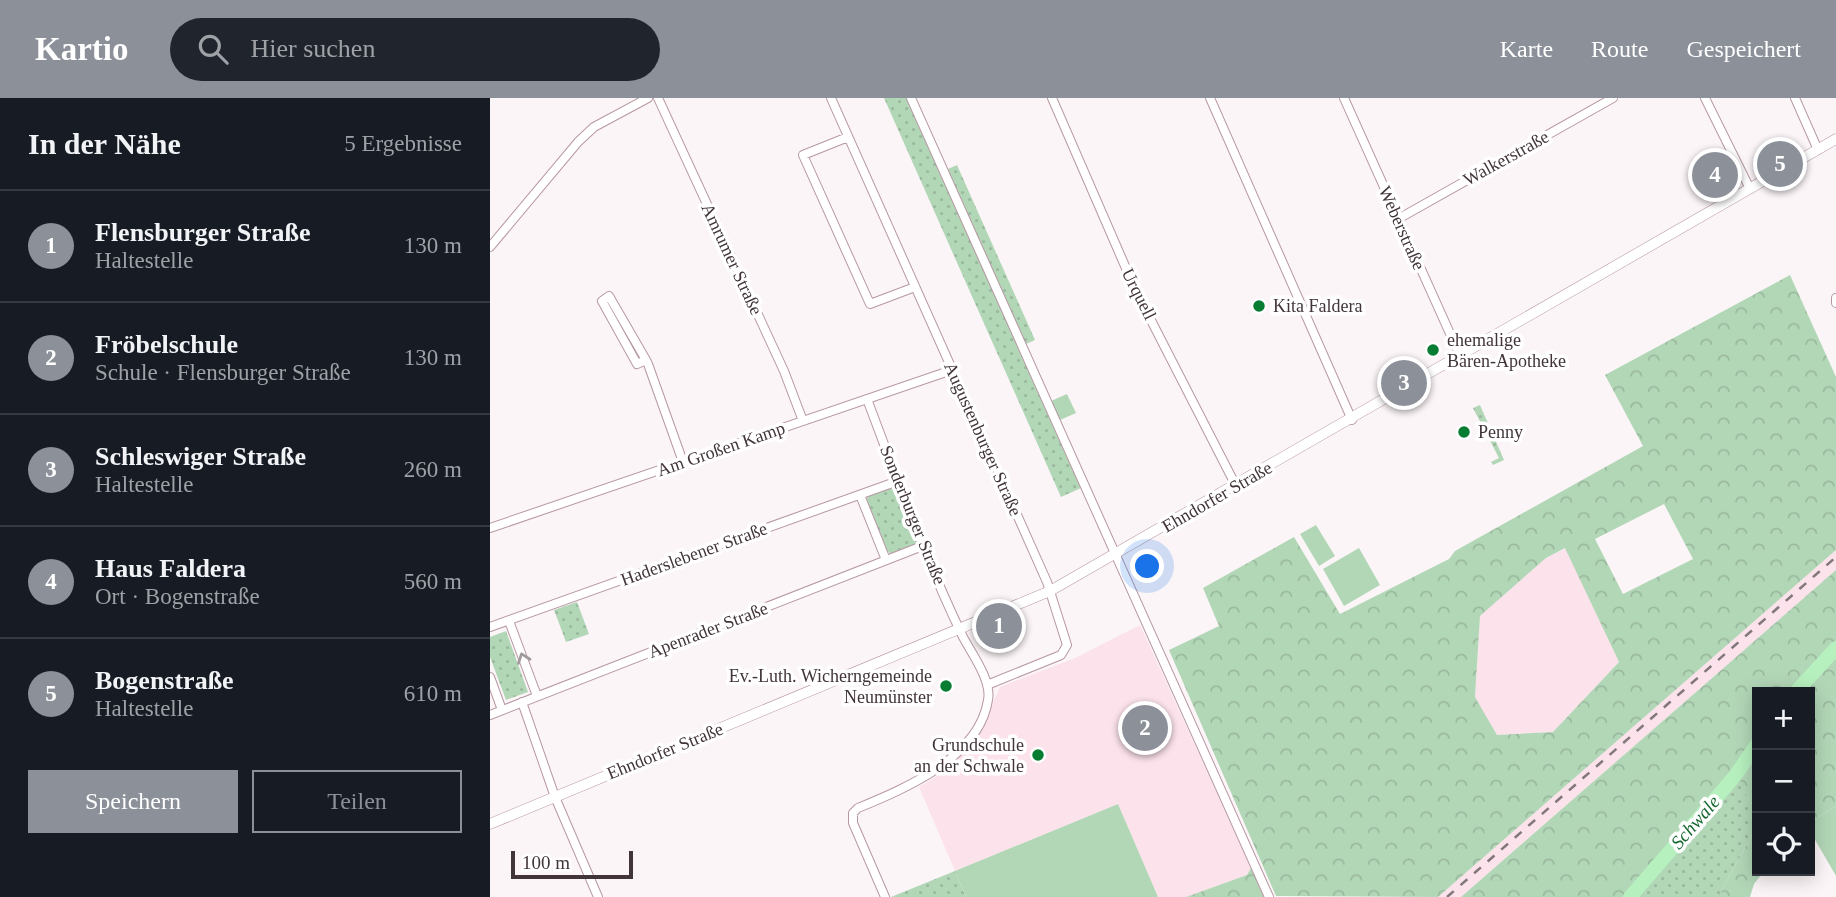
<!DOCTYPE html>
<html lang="de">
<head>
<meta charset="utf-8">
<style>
  :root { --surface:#171b24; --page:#20242c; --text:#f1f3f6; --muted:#9ea1a6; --line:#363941; --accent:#8c9099 }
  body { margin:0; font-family:"Times New Roman",serif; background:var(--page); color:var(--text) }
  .controls { position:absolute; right:21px; bottom:21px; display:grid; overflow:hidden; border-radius:0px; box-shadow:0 4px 18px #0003 }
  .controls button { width:63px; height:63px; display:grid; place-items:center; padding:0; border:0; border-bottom:2px solid var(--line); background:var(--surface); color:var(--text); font:35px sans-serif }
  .scale { position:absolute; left:21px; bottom:18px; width:122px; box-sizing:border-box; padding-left:7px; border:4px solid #42353a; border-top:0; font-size:19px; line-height:24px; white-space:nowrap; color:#42353a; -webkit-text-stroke:5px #fff; paint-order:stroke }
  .you { position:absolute; left:658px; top:469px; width:24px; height:24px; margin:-18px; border:5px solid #fff; border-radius:50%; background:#1a73e8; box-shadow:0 0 0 10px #1a73e833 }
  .badge { display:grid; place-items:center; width:46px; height:46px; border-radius:50%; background:var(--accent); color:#fff; font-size:23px; font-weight:700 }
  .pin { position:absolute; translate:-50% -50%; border:4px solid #fff; box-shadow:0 2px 7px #0006 }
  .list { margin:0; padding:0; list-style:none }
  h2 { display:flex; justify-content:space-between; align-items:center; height:91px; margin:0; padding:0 28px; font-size:30px }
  h2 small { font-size:23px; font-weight:400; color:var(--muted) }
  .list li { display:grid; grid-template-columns:46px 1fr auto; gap:21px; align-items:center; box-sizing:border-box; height:112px; padding:0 28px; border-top:2px solid var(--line) }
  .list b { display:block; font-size:26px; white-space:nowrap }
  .list p { margin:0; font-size:23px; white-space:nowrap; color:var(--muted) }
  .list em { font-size:23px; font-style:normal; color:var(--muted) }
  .actions { display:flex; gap:14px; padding:21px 28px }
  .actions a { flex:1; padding:16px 0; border:2px solid var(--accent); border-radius:0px; text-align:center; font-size:24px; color:var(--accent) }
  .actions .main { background:var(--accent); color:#fff }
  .icon { flex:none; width:38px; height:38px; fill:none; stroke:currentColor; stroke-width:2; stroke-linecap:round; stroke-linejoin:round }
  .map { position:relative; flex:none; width:1346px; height:799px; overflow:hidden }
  header { display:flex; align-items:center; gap:42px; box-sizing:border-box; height:98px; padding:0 35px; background:var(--accent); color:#fff }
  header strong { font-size:33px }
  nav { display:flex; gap:38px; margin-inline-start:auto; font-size:24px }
  .search { width:490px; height:63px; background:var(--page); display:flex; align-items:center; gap:18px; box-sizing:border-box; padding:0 24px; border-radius:38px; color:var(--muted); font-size:26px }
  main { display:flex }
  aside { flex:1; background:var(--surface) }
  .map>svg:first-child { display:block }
  .built { fill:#fce2eb }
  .grass { fill:url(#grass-dots) }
  .forest { fill:url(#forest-crowns); fill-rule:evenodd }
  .green { fill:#b2d7b7 }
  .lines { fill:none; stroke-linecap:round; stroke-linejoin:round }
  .river { stroke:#b7f0bf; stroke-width:14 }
  .minor-casing { stroke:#b797a3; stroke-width:10 }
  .tertiary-casing { stroke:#b797a3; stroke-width:11 }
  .minor { stroke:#fff; stroke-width:8 }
  .tertiary { stroke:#fff; stroke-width:10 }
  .rail { stroke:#82777b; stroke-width:2.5; stroke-dasharray:9 9; stroke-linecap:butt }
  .oneway { stroke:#a09a9c }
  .poi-dot { fill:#077c33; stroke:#fff; stroke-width:2.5 }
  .labels { text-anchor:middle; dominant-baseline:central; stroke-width:7; stroke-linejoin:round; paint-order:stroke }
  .street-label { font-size:18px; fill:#42353a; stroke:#fff }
  .poi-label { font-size:18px; fill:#42353a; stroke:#fff; text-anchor:start }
  .water-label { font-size:19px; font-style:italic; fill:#14672e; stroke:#fff }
</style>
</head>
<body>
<header>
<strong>Kartio</strong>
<div class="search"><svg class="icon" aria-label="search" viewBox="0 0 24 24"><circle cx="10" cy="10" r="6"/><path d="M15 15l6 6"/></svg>Hier suchen</div>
<nav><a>Karte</a><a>Route</a><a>Gespeichert</a></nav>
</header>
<main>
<aside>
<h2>In der Nähe<small>5 Ergebnisse</small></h2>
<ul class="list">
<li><span class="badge">1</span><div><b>Flensburger Straße</b><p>Haltestelle</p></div><em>130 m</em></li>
<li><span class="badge">2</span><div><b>Fröbelschule</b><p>Schule · Flensburger Straße</p></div><em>130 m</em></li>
<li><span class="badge">3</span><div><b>Schleswiger Straße</b><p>Haltestelle</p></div><em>260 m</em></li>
<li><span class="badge">4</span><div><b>Haus Faldera</b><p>Ort · Bogenstraße</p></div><em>560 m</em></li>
<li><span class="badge">5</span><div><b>Bogenstraße</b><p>Haltestelle</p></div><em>610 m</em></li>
</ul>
<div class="actions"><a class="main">Speichern</a><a>Teilen</a></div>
</aside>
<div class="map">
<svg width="1346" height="799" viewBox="0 0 1346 799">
  <defs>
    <pattern id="grass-dots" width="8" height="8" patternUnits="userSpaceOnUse" patternTransform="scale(1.75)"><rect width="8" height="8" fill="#b2d7b7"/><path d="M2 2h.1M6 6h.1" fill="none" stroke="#9ab99e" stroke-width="1.8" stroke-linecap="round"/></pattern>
    <pattern id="forest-crowns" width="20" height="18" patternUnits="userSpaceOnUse" patternTransform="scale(1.75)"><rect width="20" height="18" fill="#b2d7b7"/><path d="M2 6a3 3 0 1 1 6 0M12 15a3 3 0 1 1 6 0" fill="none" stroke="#9ab99e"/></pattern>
  </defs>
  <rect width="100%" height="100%" fill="#fcf5f7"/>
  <path class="built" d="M1076,450L1129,564L1063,634L1007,637L985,599L990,518L1056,460Z
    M1346,452V472L971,799H948Z
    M650,527L761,770L757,777L696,799H668L628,706L465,773L429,689L457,672L486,641L510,589L585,560Z"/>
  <path class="grass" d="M394,0H417L591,390L571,399Z
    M467,67L545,242L536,246L458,71Z
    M990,307L1014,362L1003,367L1001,364L1009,360L983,310Z
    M401,389L408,392L429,443L425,447L401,456L396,452L376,402L378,398Z
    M87,504L99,536L76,544L64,512Z
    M16,533L38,594L16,602L0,559V539Z
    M1245,678L1267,715V728L1228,799H1138Z
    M465,773L476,799H401Z"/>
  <path class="forest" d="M1300,177L1346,279V452L948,799L786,798L679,552L729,528L713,490L804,439L850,516L959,461L965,453L1153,348L1115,277ZM1174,406L1203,461L1133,496L1105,441ZM1075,450L1129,564L1063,634L1007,637L985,599L990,518L1056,460Z
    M1346,472V708L1320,724V594H1267V715L1245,679L1140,799H971Z
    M1267,728V773H1274L1264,786L1260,799H1228Z
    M761,770L774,799H696L757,777Z"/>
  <path class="green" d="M577,296L586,315L570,322L561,303Z
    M826,427L845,458L829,468L810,436Z
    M869,450L890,487L854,508L833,471Z
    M628,706L668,799H476L465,773Z
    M1346,708V778L1320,733V724Z"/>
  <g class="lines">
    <path class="river" d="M1306,594L1346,550
      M1140,799L1245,678L1267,646"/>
    <defs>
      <path id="minor" d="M168,0L294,273L313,323
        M341,0L557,484L577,547L571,557L497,587
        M421,0L779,799
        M562,0L645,191L746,388
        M720,0L862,322
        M854,0L971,260
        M1215,0L1260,91
        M1305,0L1328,52
        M358,39L313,57L380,206L425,189
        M908,121L1123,0
        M0,149L88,44L104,29L158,0
        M1346,200V205
        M156,262L147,266L112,203L119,198L156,262L158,266L193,364
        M377,301C407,380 436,463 473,539C482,556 502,583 498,602C489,660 414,691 368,710L363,715V725L395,799
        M370,397L396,462
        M0,430L462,272
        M19,523L47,598
        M0,529L408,383
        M0,579L12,612
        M32,604L65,699L108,799
        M0,617L435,447"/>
      <path id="tertiary" d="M0,726L560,493L1346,41"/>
    </defs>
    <use href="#minor" class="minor-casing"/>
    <use href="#tertiary" class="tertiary-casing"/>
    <use href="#minor" class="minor"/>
    <use href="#tertiary" class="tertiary"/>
    <path class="rail" d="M957,799L1346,459"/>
  </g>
  <defs><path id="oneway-chevron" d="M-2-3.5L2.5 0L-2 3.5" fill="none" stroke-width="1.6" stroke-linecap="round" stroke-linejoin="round" transform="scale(1.75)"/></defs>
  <use class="oneway" href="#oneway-chevron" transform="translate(33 560) rotate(-110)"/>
  <g class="poi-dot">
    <circle cx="769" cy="208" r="7"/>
    <circle cx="943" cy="252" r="7"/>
    <circle cx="974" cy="334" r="7"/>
    <circle cx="456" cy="588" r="7"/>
    <circle cx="548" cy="657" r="7"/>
  </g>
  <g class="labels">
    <g class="street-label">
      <text transform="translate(1016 60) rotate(-29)">Walkerstraße</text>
      <text transform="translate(912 130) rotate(66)">Weberstraße</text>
      <text transform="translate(242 161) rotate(65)">Amrumer Straße</text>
      <text transform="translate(649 196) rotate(63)">Urquell</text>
      <text transform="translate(493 341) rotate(66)">Augustenburger Straße</text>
      <text transform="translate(231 351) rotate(-19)">Am Großen Kamp</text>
      <text transform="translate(727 399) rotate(-30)">Ehndorfer Straße</text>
      <text transform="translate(423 417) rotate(68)">Sonderburger Straße</text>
      <text transform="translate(204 456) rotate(-20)">Haderslebener Straße</text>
      <text transform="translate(218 532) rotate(-21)">Apenrader Straße</text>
      <text transform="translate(175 653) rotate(-22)">Ehndorfer Straße</text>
    </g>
    <g class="poi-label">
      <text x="783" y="208">Kita Faldera</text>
      <text x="957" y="242">ehemalige<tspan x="957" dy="21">Bären-Apotheke</tspan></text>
      <text x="988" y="334">Penny</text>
      <text x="442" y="578" text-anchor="end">Ev.-Luth. Wicherngemeinde<tspan x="442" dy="21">Neumünster</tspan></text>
      <text x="534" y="647" text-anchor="end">Grundschule<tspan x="534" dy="21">an der Schwale</tspan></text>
    </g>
    <g class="water-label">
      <text transform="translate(1205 724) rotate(-49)">Schwale</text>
    </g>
  </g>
</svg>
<div class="controls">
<button>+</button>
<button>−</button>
<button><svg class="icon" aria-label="locate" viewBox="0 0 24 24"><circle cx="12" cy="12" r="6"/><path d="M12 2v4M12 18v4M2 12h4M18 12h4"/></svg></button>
</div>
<div class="scale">100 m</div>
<div class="you"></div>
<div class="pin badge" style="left:509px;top:528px">1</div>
<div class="pin badge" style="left:655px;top:630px">2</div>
<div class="pin badge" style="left:914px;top:285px">3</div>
<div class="pin badge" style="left:1225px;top:77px">4</div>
<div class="pin badge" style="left:1290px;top:66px">5</div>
</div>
</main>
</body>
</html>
